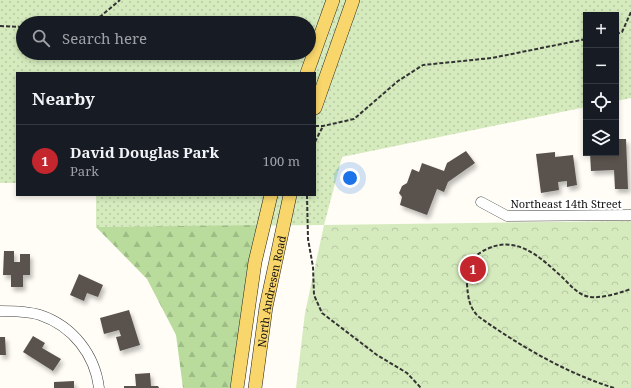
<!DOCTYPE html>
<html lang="en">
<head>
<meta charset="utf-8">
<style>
  :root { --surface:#171b24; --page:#20242c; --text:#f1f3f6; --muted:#9ea1a6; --line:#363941; --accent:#c4262e }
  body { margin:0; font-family:"Noto Serif",serif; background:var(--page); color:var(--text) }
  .controls { position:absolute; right:12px; top:12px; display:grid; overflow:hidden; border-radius:0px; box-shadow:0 2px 6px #0003 }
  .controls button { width:36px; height:36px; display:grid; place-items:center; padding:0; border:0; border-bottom:1px solid var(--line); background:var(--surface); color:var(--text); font:20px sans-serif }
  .you { position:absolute; left:350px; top:178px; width:14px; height:14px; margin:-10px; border:3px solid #fff; border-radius:50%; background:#1a73e8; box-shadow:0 0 0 6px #1a73e833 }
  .badge { display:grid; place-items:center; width:26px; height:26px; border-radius:50%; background:var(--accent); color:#fff; font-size:13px; font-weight:700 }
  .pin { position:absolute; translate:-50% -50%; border:2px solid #fff; box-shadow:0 1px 4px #0006 }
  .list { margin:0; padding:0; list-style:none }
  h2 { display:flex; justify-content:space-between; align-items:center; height:52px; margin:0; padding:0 16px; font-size:17px }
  h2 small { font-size:13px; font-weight:400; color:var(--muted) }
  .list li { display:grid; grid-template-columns:26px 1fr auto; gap:12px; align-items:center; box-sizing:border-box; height:72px; padding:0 16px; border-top:1px solid var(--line) }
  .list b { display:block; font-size:15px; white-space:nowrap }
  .list p { margin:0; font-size:13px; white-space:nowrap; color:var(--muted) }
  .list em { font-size:13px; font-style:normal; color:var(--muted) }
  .icon { flex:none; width:22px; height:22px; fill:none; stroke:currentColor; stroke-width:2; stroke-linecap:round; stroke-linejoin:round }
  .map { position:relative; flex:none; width:631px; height:388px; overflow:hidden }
  .search { position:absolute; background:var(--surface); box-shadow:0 2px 6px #0003; left:16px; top:16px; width:300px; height:44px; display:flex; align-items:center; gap:10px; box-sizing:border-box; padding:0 14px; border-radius:22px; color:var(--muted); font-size:15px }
  .panel { position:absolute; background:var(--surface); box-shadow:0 2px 6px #0003; left:16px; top:72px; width:300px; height:124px; border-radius:0px }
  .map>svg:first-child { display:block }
  .grass { fill:url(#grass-dots); fill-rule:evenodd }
  .forest { fill:url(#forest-firs) }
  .park { fill:url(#park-crowns) }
  .building { fill:#5a524d; filter:url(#shadow) }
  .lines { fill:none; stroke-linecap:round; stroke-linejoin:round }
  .minor-casing { stroke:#444; stroke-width:11 }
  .major-casing { stroke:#222; stroke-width:14 }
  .path { stroke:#333; stroke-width:2; stroke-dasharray:4 2; stroke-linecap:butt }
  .minor { stroke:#fff; stroke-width:10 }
  .major { stroke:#f9d66b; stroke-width:13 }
  .labels { text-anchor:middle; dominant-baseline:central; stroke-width:4; stroke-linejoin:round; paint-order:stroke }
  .street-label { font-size:11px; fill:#111; stroke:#fff }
</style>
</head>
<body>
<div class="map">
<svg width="631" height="388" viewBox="0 0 631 388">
  <defs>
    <pattern id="grass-dots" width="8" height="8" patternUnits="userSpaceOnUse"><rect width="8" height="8" fill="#d5ebbd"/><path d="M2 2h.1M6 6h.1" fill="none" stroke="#b6c8a1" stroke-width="1.8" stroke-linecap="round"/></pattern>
    <pattern id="forest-firs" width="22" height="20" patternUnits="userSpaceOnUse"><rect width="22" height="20" fill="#b9dc9c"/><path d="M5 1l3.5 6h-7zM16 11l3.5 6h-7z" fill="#9ebc85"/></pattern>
    <pattern id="park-crowns" width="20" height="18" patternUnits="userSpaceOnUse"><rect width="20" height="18" fill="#d5ebbd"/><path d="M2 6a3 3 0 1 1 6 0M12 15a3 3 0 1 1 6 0" fill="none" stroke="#b6c8a1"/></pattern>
    <filter id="shadow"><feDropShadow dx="2.5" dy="4" stdDeviation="2" flood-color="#0004"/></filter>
  </defs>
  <rect width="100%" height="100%" fill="#fffdf5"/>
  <path class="grass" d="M0,0H631V98L616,101V15H586V107L342,157L324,225L96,227V195H315V73H17V183H0ZM23,23H309V53H23Z"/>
  <path class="forest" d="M258,225L233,388H183L176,335L147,279L96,227Z"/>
  <path class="park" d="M631,221V388H296L305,313L324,225Z"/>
  <path class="building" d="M616,139H626L628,189H615L614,170L591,171L590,153H616Z
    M466,151L475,163L448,182L444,192L437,189L427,215L400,205L402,197L399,193L402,186L407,183L412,169L419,172L422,163L444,171L447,163Z
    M555,152V157L573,155L577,185L567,187V181L558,182L559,190L541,193L536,154Z
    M4,251H14V262H20V254H30V275H23V287H11V275H3Z
    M79,274L103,285L98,297L87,293L84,301L70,295Z
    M129,310L140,345L120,351L116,337L121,336L119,330L104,334L100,318Z
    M33,336L45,343L42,348L61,359L53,371L23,352Z
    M0,337H5L6,355H0Z
    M150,373L151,386H158L159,388H124V386H136L135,374Z
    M74,381V388H54V382Z"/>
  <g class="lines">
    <defs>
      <path id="minor" d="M481,202L507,216L631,215
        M0,311C13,311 27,311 40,315C73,326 95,355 99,388"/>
      <g id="major">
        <path d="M307,73L333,0"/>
        <path d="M315,108L353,0"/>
        <path d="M237,388L255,262L271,195"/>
        <path id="s1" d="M255,388L266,307L290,195"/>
      </g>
    </defs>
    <use href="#minor" class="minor-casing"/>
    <use href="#major" class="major-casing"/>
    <path class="path" d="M89,23L101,16L120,0
      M0,26L23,27
      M616,34L622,32L631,12
      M315,126H323L354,119L398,81L423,65L492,58L586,39
      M315,142L323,126
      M307,195L308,239L313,267L314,295L322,313L377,355L407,373L421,388
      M614,388C566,373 520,346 479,317C469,308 468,297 467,284C465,270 470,258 483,251C515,233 539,256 562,277C569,284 575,291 583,295C596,301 619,293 631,289"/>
    <use href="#minor" class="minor"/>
    <use href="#major" class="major"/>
  </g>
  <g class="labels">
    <g class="street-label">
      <text x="566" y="203">Northeast 14th Street</text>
      <text stroke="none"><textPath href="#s1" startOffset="98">North Andresen Road</textPath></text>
    </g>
  </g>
</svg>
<div class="controls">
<button>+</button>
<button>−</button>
<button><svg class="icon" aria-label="locate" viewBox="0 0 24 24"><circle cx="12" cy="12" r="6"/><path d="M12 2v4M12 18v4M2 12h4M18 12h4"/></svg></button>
<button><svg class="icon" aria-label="layers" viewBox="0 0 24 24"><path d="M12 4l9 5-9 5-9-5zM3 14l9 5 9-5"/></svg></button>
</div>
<div class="you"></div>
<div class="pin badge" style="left:473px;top:269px">1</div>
<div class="search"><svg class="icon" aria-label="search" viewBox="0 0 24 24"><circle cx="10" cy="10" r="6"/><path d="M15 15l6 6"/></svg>Search here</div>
<section class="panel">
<h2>Nearby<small></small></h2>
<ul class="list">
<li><span class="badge">1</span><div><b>David Douglas Park</b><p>Park</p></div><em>100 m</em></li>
</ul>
</section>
</div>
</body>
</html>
